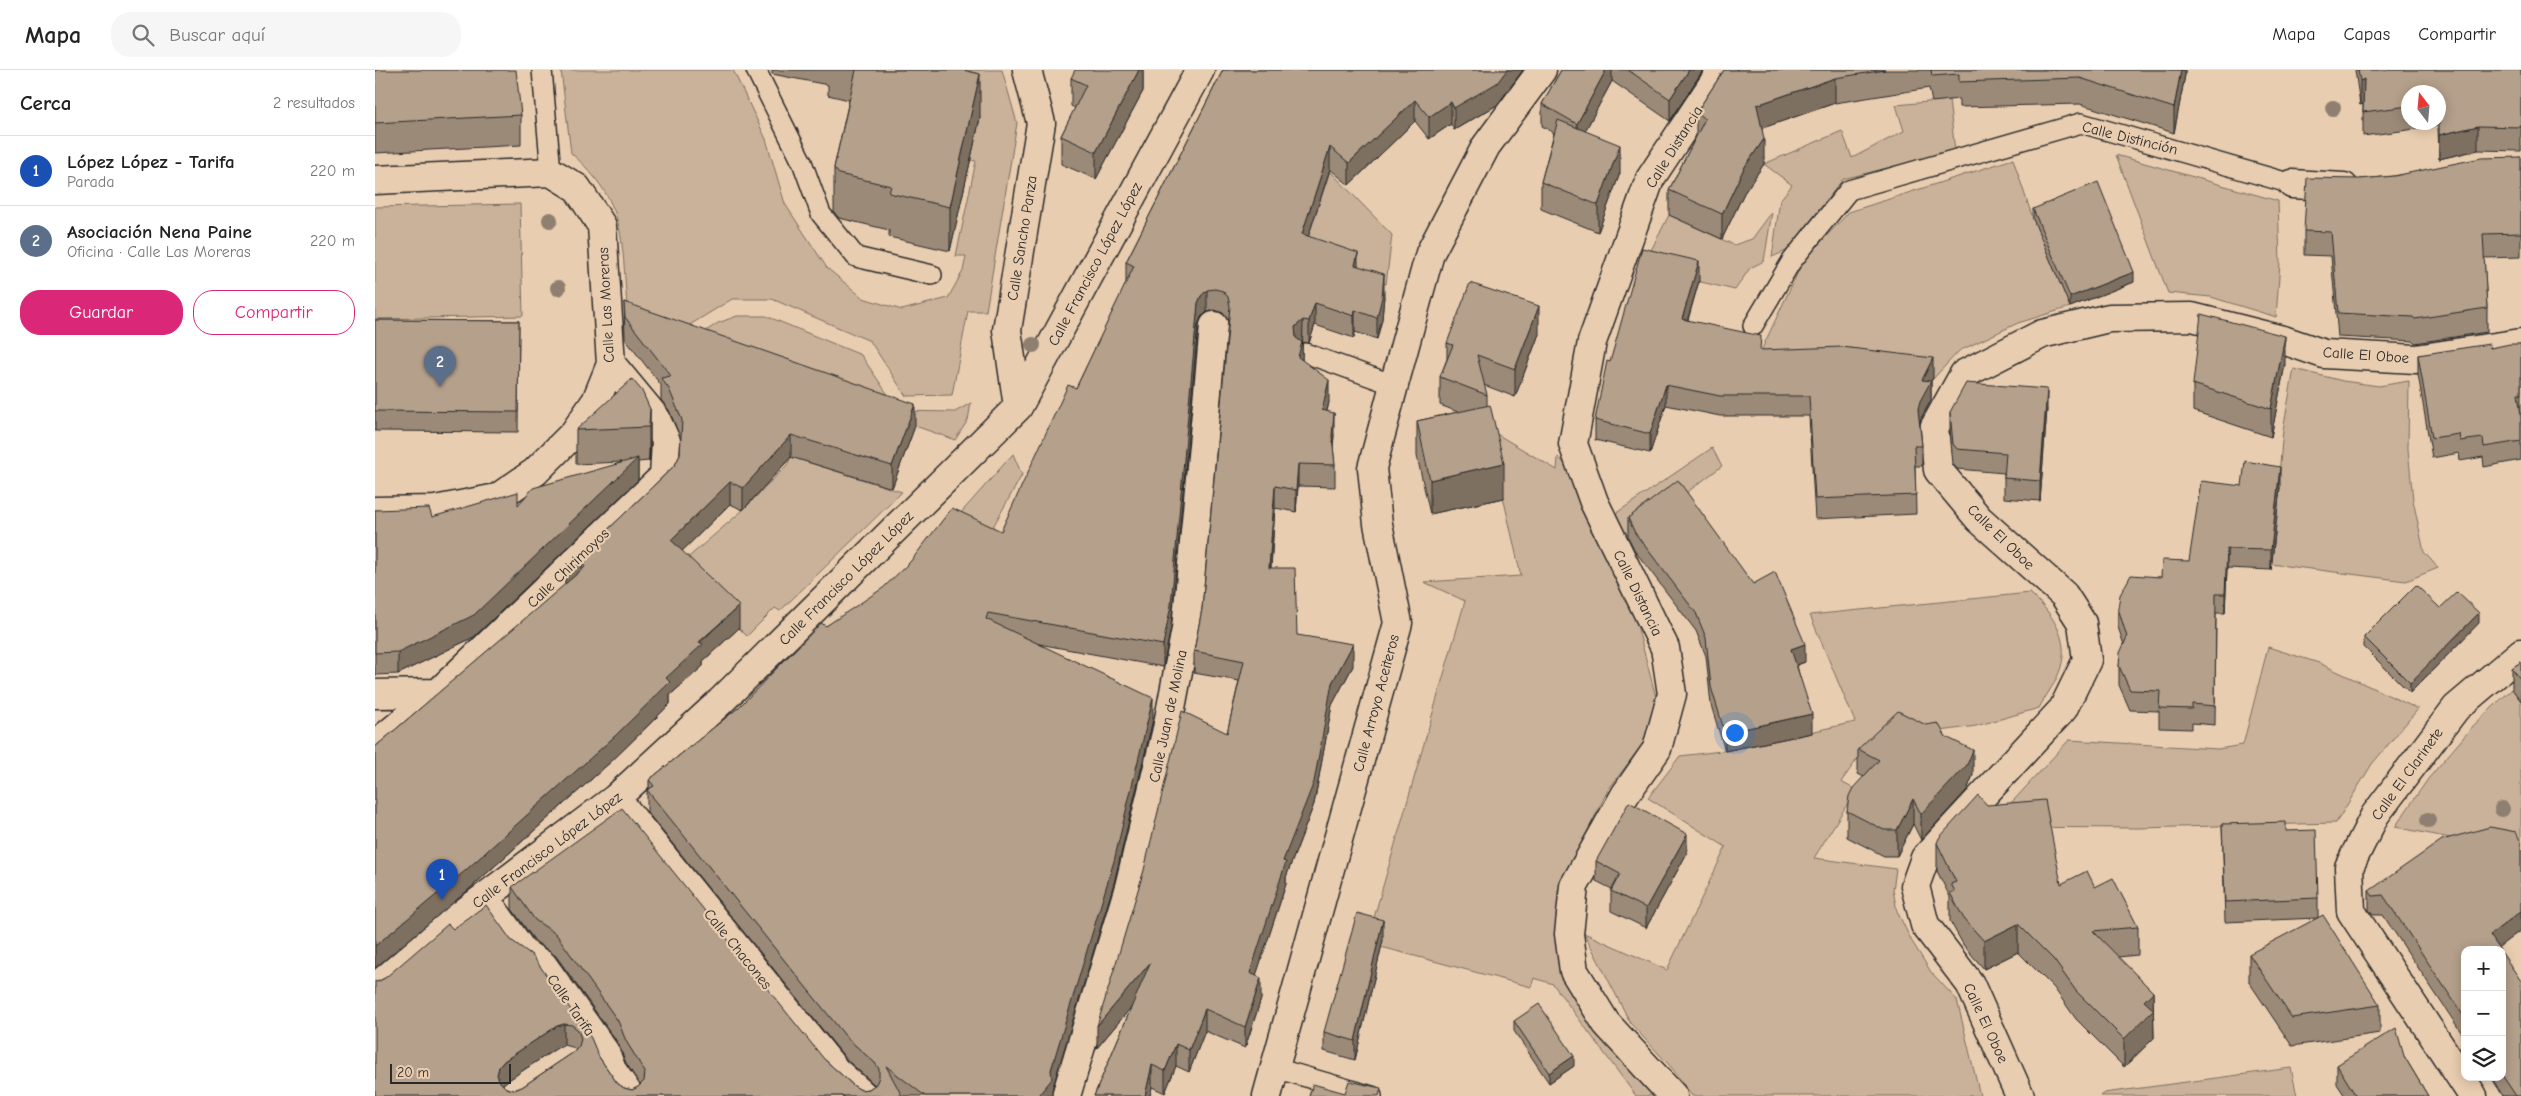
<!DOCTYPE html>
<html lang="es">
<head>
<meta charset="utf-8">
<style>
  :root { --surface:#fff; --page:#f6f6f6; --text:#222; --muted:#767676; --line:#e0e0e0; --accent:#db2777 }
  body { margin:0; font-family:"Comic Neue",sans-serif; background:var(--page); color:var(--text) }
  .controls { position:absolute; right:15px; bottom:15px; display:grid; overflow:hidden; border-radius:10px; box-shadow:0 2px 12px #0003 }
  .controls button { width:45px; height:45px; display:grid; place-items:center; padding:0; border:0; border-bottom:1px solid var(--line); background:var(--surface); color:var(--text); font:25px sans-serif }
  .compass { position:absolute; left:2026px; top:15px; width:45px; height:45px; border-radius:50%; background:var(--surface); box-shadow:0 2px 12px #0003; rotate:344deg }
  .scale { position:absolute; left:15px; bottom:12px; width:121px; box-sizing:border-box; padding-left:5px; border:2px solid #2b2b2b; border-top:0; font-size:14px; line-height:18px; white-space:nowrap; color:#2b2b2b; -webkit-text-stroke:4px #e9cdb0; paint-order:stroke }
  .you { position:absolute; left:1359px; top:662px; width:18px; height:18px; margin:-12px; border:4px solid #fff; border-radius:50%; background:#1a73e8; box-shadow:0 0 0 8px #1a73e833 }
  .badge { display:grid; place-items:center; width:32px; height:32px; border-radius:50%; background:var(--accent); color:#fff; font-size:16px; font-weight:700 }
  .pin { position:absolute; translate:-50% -41px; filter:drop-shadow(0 1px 2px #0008) }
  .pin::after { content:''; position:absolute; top:26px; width:18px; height:15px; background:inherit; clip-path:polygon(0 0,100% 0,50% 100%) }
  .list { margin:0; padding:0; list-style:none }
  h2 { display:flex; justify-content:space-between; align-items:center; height:65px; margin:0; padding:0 20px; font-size:21px }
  h2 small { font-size:16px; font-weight:400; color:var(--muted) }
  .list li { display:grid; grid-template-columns:32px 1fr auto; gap:15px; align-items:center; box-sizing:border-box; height:70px; padding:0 20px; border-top:1px solid var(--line) }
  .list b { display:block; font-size:19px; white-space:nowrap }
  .list p { margin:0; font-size:16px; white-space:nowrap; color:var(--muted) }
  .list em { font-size:16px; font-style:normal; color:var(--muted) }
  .actions { display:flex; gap:10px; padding:15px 20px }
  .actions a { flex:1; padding:11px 0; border:1px solid var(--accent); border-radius:20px; text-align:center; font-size:18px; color:var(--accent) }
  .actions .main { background:var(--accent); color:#fff }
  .icon { flex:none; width:28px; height:28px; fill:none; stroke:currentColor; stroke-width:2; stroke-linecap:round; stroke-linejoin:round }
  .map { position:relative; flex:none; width:2146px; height:1026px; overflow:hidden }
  header { display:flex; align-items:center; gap:30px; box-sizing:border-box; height:70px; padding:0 25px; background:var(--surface); border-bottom:1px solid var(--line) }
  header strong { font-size:24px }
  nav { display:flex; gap:28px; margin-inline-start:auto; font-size:18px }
  .search { width:350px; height:45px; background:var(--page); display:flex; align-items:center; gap:12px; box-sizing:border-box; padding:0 18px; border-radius:20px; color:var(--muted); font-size:19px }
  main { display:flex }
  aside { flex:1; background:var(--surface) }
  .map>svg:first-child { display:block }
  .green { fill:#cab29a; stroke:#7a6e62 }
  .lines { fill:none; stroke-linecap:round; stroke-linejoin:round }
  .service-casing { stroke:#2b2b2b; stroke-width:22 }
  .minor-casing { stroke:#2b2b2b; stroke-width:31 }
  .service { stroke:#e9cdb0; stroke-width:19 }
  .minor { stroke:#e9cdb0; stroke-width:28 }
  .tree { fill:#8e7f70 }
  .wall { fill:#9b8a78; stroke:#2b2b2b; fill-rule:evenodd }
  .shaded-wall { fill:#7e7061; stroke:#2b2b2b }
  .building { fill:#b4a08b; stroke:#2b2b2b; fill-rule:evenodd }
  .labels { text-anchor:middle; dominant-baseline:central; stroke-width:4.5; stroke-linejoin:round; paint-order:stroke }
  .street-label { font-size:15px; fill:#2b2b2b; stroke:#e9cdb0 }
</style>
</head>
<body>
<header>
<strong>Mapa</strong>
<div class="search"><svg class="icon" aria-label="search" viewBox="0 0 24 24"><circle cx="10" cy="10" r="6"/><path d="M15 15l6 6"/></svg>Buscar aquí</div>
<nav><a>Mapa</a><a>Capas</a><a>Compartir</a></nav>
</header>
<main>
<aside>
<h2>Cerca<small>2 resultados</small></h2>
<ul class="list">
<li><span class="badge" style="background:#1a4fb4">1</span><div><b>López López - Tarifa</b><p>Parada</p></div><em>220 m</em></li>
<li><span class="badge" style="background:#5c6f8a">2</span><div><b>Asociación Nena Paine</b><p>Oficina · Calle Las Moreras</p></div><em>220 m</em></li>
</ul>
<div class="actions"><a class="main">Guardar</a><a>Compartir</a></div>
</aside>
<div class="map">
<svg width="2146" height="1026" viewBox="0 0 2146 1026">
  <rect width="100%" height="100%" fill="#e9cdb0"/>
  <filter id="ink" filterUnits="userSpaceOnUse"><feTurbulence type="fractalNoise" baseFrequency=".02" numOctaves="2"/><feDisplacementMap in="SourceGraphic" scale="10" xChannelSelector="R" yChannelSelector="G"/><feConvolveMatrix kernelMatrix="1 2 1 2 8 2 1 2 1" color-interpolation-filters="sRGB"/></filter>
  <g filter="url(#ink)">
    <path class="green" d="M186,0H358L391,69L410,134L452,198L488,228L527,240L573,228L588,201L591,186H581L601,91L595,90L605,48L521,0H627L642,53L611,241H593L577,325L531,326L495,271L397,229H357L313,256L252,235C246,167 252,133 196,83Z
      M1574,30L1580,81L1468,109L1413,180L1397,187L1405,130L1417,115L1389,94L1467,61L1477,88L1529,61L1521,35Z
      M1741,85L1903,131L1905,192L1901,247L1836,227L1793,223Z
      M1638,89L1658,149L1695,237L1643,253L1584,281L1557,310L1386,281L1428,191L1474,142Z
      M955,101L1017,165L1011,214L927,186Z
      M145,134L148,246L0,249V137Z
      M1397,142L1389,191L1375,198L1360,220L1267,198L1294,145L1359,175L1377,169Z
      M362,246H391L486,285L524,341L580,342L596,333L593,350L580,370L310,275L343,253Z
      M1919,299L1968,311L2004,316L2034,311L2033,379L2038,430L2049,482L2063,498L2031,511L1896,494L1908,360Z
      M1120,363L1182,400L1183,387L1194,398L1205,435L1251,514L1281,627L1269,672L1233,720L1183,820L1181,863L1281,1026H1261L1178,914L1159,908L1156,917L980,870L996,858L1090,531L1049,512L1146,506L1115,369Z
      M1337,378L1347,396L1250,469L1237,446Z
      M638,384L647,405L615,462L584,445Z
      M416,387L527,422L405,541L400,538L372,566L301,498L368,440L412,395Z
      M1655,523C1675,541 1695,567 1686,597C1682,611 1671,625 1664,638L1601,656L1495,671L1466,712L1481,720L1439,788L1521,799L1518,820L1522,841L1536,870L1556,902L1582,930L1605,1026H1317L1297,998L1256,954L1209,863L1292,900L1351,777L1273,728L1305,686L1355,680L1480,652L1435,545Z
      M1893,577L1944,593L2043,639L1997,694L1961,753L1763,758L1607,757L1639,730L1694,670L1843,679L1868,675Z
      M2137,619L2146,631V782L2020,757L2053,709L2099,655Z
      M1916,998L1922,1026H1725L1729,1023Z"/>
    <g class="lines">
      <defs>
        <path id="service" d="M167,0L176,102
          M381,0L427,92L446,144L481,187L557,205
          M1378,256L1416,192L1474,120L1706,53L1917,114
          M930,283L1019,315
          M900,998L997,1026"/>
        <path id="minor" d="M0,110L176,102L202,118L227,156L236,294L221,331L199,363L160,402L122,428L60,440L0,441
          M1917,114L1969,117
          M643,337L632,260L666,53L652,0
          M0,624L63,623
          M0,675L63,623L289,406L291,371L280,347L236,294
          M241,728L461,1001L489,1026
          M110,828L149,883L168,895L230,982L237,1000L255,1026
          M0,918L82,848L241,728L345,632L643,337L825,0
          M691,1026L754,817L792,659L811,559L839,256
          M892,1026L1023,553L1003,454L997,398L1019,315L1055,183L1111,76L1167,0
          M1298,1026L1231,953L1199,901L1194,864L1199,816L1250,725L1282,679L1297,624L1290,578L1219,432L1198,374L1217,272L1275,109L1347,0
          M1645,1026L1595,914L1550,855L1540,816L1550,788L1688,639L1712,590L1707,553L1689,525L1604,449L1563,400L1559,358L1589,304L1667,264L1734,248L1817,247L1908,270L1949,284L2041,289L2146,273
          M2098,1026L1976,841L1974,797L2000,745L2081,638L2146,583"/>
      </defs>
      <use href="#service" class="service-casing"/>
      <use href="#minor" class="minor-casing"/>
      <use href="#service" class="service"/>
      <use href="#minor" class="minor"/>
    </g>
    <g class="tree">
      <circle cx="1958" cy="38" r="8"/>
      <circle cx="175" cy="150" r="8"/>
      <circle cx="183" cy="218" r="8"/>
      <circle cx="658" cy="275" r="8"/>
      <circle cx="2127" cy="739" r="8"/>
      <circle cx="2053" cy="750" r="8"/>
    </g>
    <path class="wall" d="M0,0L146,45V75L0,83Z
      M397,0H588L605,48L575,181L514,167V160L464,148L459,142V98L474,30L453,25V15L397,4Z
      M768,0V21L721,109L686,94V66L700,38L696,36V8Z
      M848,0H1148L1122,35L1079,60L1076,54L1054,69L1040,51L974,115L955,99L933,166L983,196L1009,226L1007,249L1002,269L980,262L979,268L940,255L934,273L927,272V291L954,332L952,341L959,365L958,377L960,395V417L923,416L921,442L900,438L896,498L922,565L978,596L957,635L939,734L911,807V814L881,905L886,929L870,978L830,961L814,1002L801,996L790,1023L777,1017L775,1026H719L757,936L722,978L852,663L864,611L819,603V581L827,539L853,250L848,243L840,240L832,242L826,247L823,255L796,557L788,597L664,574L778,649L739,813L677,1020V1026H0L2,912L10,908L78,859L136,870L224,987L242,1013L249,1018L257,1020L263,1017L265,1015L251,993L243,973L181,886L160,871L137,839V817L449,989L479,1016L486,1020L494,1019L500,1015L472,990L272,742V720L274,719V710L364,637L451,556L626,461L701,318L751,214V192ZM189,975L197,977L201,980L199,982L147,1017L139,1020L131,1018L128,1015L129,1013L182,978Z
      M1186,0H1328L1295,51L1237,11L1210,61L1245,103L1223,162L1166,139V112L1179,63L1167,56V34Z
      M1349,0H1810V5L1799,63L1705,34L1584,37V29L1557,32L1554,18L1460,33L1387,58L1389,94L1369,123L1347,169L1294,145V120L1321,67V43Z
      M1980,0H2146V81L2103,80L2064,89L2063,56L1988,66V34L1985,35ZM2034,22H2064V52H2034Z
      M2146,87V187L2109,188L2112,238V262L2040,273L2038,271L1963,267L1956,186L1929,185V161L1985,109L2019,106Z
      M1658,139L1759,212L1695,237L1658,149Z
      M1324,211L1313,250L1386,280L1558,308L1556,311V330L1545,350V353L1547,376V396H1540L1541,444L1440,449L1434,346H1345L1291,335L1275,383L1220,370V350L1235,292Z
      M249,232L540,356L517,418L416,387L368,440L355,434L307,481L364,558L328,591V596L295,625V634L240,688L91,822L0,898V677L190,515V501L300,395L305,385L306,369L294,340L286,330V315L250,269Z
      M0,250L144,251L143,362L0,361Z
      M1164,264L1140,327L1109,315L1112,325V336L1129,428L1055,444L1042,386V351L1083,342L1065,335V307L1072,289V273Z
      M2146,274V390L2109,397L2108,387L2085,391L2084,383L2057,388L2043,304V285L2115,278Z
      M1910,294L1896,367L1818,341V314Z
      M275,339V374L274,391L263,392V410L99,567L23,604L0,605V440L57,447L143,435L247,392L201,394V360Z
      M1672,339L1665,431L1629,428V403L1582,399L1578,394L1575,361V342Z
      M1905,417L1896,500L1852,498L1850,543H1841L1840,655L1817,653V659L1784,658V641L1755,640L1744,615V596L1749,575L1743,557V538L1786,507L1814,491Z
      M1253,448L1430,592L1422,595L1437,663L1350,681L1336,635L1331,586L1321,561L1260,481L1253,467Z
      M2065,538L2104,553L2035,623L1989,577V567Z
      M2146,592V631L2137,619V598Z
      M1571,667L1598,705L1592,720L1546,770L1538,754L1522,786H1509L1472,767V741L1489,707L1483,704V679Z
      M1612,735L1686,814L1720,817L1763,857V885L1743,887L1778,922L1779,968L1749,997L1701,949L1679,918L1643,882L1609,899L1589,876L1575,851V827L1562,801V773Z
      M1847,754L1911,761L1943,828V848L1850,852Z
      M2146,772V860L2123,877L2090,880V968L2008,845H1998L1994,840V821Z
      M1312,783L1271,858L1236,841V821L1237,819L1221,811V791Z
      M1008,870L980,990L949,981V962Z
      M2127,883L2146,1026H2128L2116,1007H2127Z
      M1874,884L2005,935V963L1917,976L1874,912Z
      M1139,951L1199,996L1174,1013L1139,961Z
      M2029,986L2053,1026H1970L1962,1014V995Z"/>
    <path class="shaded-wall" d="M764,0H768V21L721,109V82Z
      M1132,0H1148L1122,35L1079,60V38Z
      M1231,0H1237V11L1202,76V54Z
      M1314,0H1328L1295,51V29Z
      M1806,0H1810V5L1799,63V38Z
      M605,4V48L575,181V137Z
      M1460,8V33L1382,60V35Z
      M1989,9V33L1985,35V11Z
      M1040,30V51L974,115V93Z
      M1076,32V54L1054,69V47Z
      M2103,56V80L2064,89V65Z
      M1389,69V94L1369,123L1347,169V144L1369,98Z
      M1245,75V103L1223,162V135Z
      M955,77V99L927,186V164Z
      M983,183V204L980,195Z
      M1324,191V211L1307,268V249Z
      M1759,202V212L1695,237V227Z
      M1009,204V226L1007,249L1002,269V248Z
      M832,220V242L826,247L823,255L796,557L788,597V575L823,233L826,226Z
      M940,233V255L934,273V251Z
      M1164,236V264L1140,327V299Z
      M980,240V262L979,268V246Z
      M928,250L927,294L923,309L920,279V257Z
      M1910,266V294L1896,367V339Z
      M1558,288V308L1556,311V330L1545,350L1543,359V339L1547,310Z
      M954,310V332L947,362V340Z
      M1291,315V335L1275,383V364Z
      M1672,319V339L1665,431V411Z
      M540,334V356L517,418V396Z
      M275,339V374L274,391V357Z
      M959,343V365L957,388V366Z
      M416,365V387L368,440V418Z
      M263,388V410L99,567L23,604V582Z
      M1129,393V428L1055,444V410Z
      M923,394V416L921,442V420Z
      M1905,397V417L1896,500V480Z
      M355,412V434L296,492V470Z
      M900,416V438L894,520V498Z
      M1852,479V498L1850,543V524Z
      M207,493V514L190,523V501Z
      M364,536V558L328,591V596L295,625V634L240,688L91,822L0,898V876Z
      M2104,543V553L2035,623V613Z
      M978,574V596L957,635L939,734L911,807V814L875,924V903L908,791L957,613Z
      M1430,574V592L1416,597V579Z
      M778,628V649L739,813L677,1020V1026H663L676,1000Z
      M1437,644V663L1350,681V663Z
      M1598,680V705L1592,720L1546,770V744Z
      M1538,729V754L1522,786V760Z
      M1312,764V783L1271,858V838Z
      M2146,841V860L2120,880L2115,865Z
      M1008,850V870L980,990V971Z
      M1643,854V882L1609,899V871Z
      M775,893V915L722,978V956Z
      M886,908V929L870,978V957Z
      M1778,922L1779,968L1749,997V969L1769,931Z
      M830,939V961L814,1002V980Z
      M189,954V975L182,978L129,1013L124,1019L122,1005L124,997L129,991L182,956Z
      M801,974V996L790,1023V1001Z
      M1199,986V996L1174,1013V1003Z
      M777,995V1017L775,1026H770Z"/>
    <path class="building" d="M0,0H141L146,45L0,53Z
      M481,0H588L605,4L575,137L514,123L516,116L464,104L459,98Z
      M700,0H764L721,82L686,66L711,15L696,8Z
      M848,0H1132L1122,13L1079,38L1076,32L1054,47L1040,30L974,93L955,77L927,164L983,183L980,195L1009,204L1007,227L1002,248L980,240L979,246L940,233L934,251L928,250L920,257L921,268L927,272L923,287L954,310L947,340L959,343L957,366L960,395L923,394L921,420L900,416L894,498H920L922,565L978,574L957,613L939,712L908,791L911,792L875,903L886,908L870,957L830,939L814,980L801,974L790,1001L777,995L770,1026H719L775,893L722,956L769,800L807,641L852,663L869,591L819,581L827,539L855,236L853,227L848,221L840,219L832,220L826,226L823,233L796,535L788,575L613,543L611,549L778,628L739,791L676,1000L677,1009L663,1026H550L511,996L527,1026H0V911L2,912L10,908L73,854L78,859L111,835L136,870L157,885L216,968L224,987L242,1013L249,1018L257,1020L263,1017L269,1011L270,1002L251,971L243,951L181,864L160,850L137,817L247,738L449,989L479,1016L486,1020L494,1019L501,1014L504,1007V999L500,993L472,968L272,720L279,716L274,710L364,637L446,553L451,556L508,518L535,492L577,438L626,461L693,315L701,318L759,196L751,192ZM189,954L197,955L203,960L206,969L204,976L199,982L147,1017L139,1020L131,1018L125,1012L122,1005L124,997L129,991L182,956Z
      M1186,0H1231L1202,54L1167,34Z
      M1253,0H1314L1295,29Z
      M1349,0H1510L1460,8L1382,35L1389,69L1369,98L1347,144L1294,120L1330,49L1321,43Z
      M1556,0H1806L1799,38L1705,8L1584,12V4L1557,6Z
      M1983,0H2146V57L2103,56L2064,65V22H2034V36L1988,42L1989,9L1985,11Z
      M1183,50L1245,75L1223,135L1166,112Z
      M2146,87V163L2108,164L2112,238L2040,249L2038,247L1963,243L1956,162L1929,161L1932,108L1985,109L2019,106L2106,88Z
      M1723,112L1759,202L1695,227L1658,139Z
      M1267,178L1324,191L1307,249L1386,266L1385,280L1467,277L1558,288L1547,310L1556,311L1545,331L1543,339L1547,376H1539L1541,425L1440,429L1434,326H1345L1291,315L1275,364L1220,350L1232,291L1235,292Z
      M1095,213L1164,236L1140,299L1102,285L1112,325L1065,307L1078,275L1072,273Z
      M249,232L540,334L517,396L416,365L368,418L355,412L296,470L364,536L324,572L328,574L291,608L295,612L240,666L91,800L0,876V677L210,497L207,493L190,501L300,395L305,385L307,350L294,319L286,308L296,306L250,247Z
      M1826,244L1910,266L1896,339L1818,314Z
      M0,250L144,251L143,342L0,341Z
      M2114,274L2115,278L2135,274H2146V324H2143L2146,345V371L2109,377L2108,368L2085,371L2084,364L2057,368L2043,285Z
      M257,309L267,321L275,339L274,357L201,360Z
      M1591,313L1672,319L1665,411L1629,408L1631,383L1582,379L1578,374L1575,342Z
      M1115,335L1129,393L1055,410L1042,351Z
      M263,388L99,545L23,582L0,583V440L54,438L57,447L143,422V435L158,418Z
      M1870,391L1905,397L1896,480L1852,479L1850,524H1841L1840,636L1817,634V639L1784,638L1785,621L1755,620L1744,596L1745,583L1752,567L1743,538L1745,525L1756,505L1786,507L1787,490L1814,491L1826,411L1867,416Z
      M1303,410L1378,514L1400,502L1430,574L1416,579L1437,644L1350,663L1336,617L1331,568L1321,543L1260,463L1253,448Z
      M2041,515L2065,538L2082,522L2104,543L2035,613L1989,567Z
      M2146,592V610L2137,598Z
      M1523,641L1551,655L1563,653L1571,667L1598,680L1592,695L1546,744L1538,729L1522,760H1509L1472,741L1474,726L1478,718L1504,690L1483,679Z
      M1603,725L1612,735L1670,730L1686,814L1712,801L1720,817L1738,808L1763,857L1718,861L1778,922L1769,931L1779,940L1749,969L1701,921L1679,890L1643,854L1609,871L1589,849L1575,823L1580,821L1576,814L1581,812L1562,773L1564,768Z
      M1254,732L1312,764L1271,838L1236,821L1245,804L1221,791Z
      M1911,752V761L1941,760L1943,828L1850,832L1847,754Z
      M2115,757L2141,762L2146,772V841L2115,865L2125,880H2090V948L2008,825L1998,826L1994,821L2067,770Z
      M982,843L1008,850L980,971L949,962Z
      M1948,845L2005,935L1917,948L1874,884Z
      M2127,883L2146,911V1026H2141L2127,1005Z
      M1164,934L1199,986L1174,1003L1139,951Z
      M2021,958L2029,986L2053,1026H1981L1962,995Z
      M974,1011L1006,1018L1004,1026H934L938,1014L970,1023Z"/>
  </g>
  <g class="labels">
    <g class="street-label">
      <text transform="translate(1755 68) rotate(14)">Calle Distinción</text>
      <text transform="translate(1299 77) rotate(-58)">Calle Distancia</text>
      <text transform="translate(647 168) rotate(-81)">Calle Sancho Panza</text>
      <text transform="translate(720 194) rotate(-62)">Calle Francisco López López</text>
      <text transform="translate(231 235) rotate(-93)">Calle Las Moreras</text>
      <text transform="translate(1991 285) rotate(4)">Calle El Oboe</text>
      <text transform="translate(1626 467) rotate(44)">Calle El Oboe</text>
      <text transform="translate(193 498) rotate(-44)">Calle Chirimoyos</text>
      <text transform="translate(471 508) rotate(-45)">Calle Francisco López López</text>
      <text transform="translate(1263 523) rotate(64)">Calle Distancia</text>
      <text transform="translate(1001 633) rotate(-75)">Calle Arroyo Aceiteros</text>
      <text transform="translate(793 646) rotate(-78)">Calle Juan de Molina</text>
      <text transform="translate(2032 704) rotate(-54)">Calle El Clarinete</text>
      <text transform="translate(172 780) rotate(-37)">Calle Francisco López López</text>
      <text transform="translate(363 879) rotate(51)">Calle Chacones</text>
      <text transform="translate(196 935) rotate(55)">Calle Tarifa</text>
      <text transform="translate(1611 953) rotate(65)">Calle El Oboe</text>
    </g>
  </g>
</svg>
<div class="controls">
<button>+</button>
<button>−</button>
<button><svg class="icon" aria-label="layers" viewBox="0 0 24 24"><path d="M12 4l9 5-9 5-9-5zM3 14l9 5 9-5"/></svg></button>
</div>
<svg class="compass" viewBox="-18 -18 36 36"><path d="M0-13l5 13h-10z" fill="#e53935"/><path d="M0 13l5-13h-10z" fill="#767676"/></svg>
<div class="scale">20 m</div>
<div class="you"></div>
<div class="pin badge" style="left:67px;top:830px;background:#1a4fb4">1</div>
<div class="pin badge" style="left:65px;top:317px;background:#5c6f8a">2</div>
</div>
</main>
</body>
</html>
